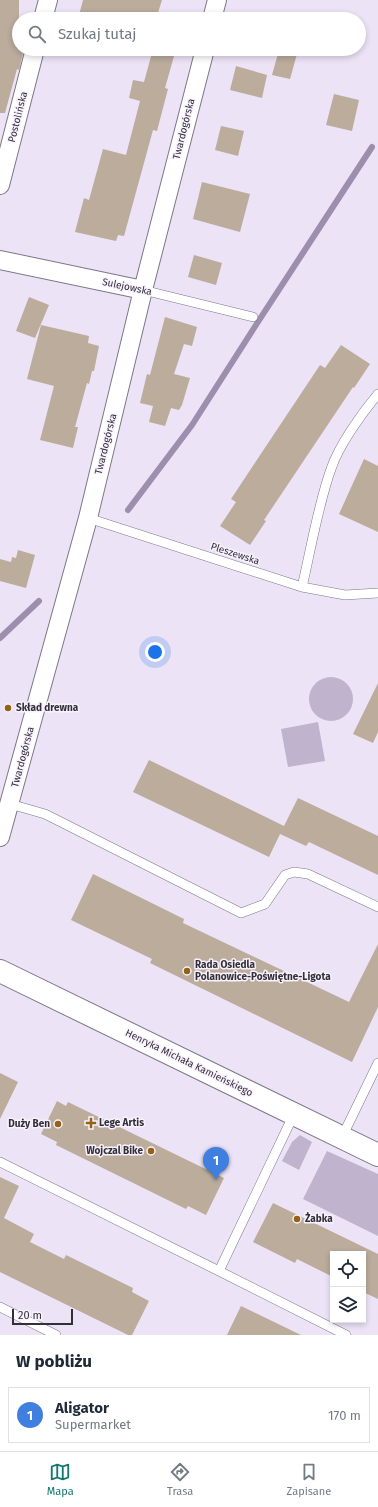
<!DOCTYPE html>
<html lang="pl">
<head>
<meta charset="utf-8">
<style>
  :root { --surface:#fff; --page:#f2f2f3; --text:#1f2937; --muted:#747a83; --line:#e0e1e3; --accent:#0f766e }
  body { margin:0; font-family:"Fira Sans",sans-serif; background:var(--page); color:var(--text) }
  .controls { position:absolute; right:12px; bottom:12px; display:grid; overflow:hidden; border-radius:0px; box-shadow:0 2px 6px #0003 }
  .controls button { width:36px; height:36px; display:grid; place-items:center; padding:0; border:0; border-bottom:1px solid var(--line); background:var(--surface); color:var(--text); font:20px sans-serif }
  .scale { position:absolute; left:12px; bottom:10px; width:61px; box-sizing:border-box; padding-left:4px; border:2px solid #332f37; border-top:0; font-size:11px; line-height:14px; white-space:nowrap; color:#332f37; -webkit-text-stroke:3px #f7f2fe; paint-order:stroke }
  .you { position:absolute; left:155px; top:652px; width:14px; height:14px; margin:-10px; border:3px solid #fff; border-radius:50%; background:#1a73e8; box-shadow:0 0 0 6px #1a73e833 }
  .badge { display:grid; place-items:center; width:26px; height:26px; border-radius:50%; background:var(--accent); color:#fff; font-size:13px; font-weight:700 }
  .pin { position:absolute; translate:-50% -33px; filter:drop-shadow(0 1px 2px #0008) }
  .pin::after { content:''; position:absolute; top:21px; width:14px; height:12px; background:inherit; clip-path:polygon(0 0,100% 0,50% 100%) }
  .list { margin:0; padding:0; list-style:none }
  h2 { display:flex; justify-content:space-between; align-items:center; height:52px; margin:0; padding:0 16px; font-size:17px }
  h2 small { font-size:13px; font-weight:400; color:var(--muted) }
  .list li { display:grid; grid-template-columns:26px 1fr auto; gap:12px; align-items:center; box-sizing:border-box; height:56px; margin:0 8px 8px; padding:0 8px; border:1px solid var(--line); border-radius:0px }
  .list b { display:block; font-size:15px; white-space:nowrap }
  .list p { margin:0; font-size:13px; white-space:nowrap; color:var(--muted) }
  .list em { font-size:13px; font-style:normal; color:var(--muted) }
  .icon { flex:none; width:22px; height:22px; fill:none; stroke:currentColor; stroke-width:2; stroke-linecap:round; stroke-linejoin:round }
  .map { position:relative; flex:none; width:378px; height:1335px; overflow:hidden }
  .search { position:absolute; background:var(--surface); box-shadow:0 2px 6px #0003; left:12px; right:12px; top:12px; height:44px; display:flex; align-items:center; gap:10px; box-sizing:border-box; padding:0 14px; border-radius:22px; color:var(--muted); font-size:15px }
  .sheet { height:116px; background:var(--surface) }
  nav { display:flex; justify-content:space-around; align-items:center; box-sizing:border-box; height:56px; border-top:1px solid var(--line); background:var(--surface); font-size:11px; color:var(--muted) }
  nav a { display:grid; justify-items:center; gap:2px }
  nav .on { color:var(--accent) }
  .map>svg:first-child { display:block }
  .green { fill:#c0b3ce }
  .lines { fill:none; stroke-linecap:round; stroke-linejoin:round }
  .stream { stroke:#9c8eac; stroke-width:6 }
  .building { fill:#bbac9c }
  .lane-casing { stroke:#7e7688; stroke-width:10 }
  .street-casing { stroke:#7e7688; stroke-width:20 }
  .secondary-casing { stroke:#7e7688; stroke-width:24 }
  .lane { stroke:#fff; stroke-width:9 }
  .street { stroke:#fff; stroke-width:18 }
  .secondary { stroke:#fff; stroke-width:22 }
  .poi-dot { fill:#956115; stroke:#f7f2fe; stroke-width:1.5 }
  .labels { text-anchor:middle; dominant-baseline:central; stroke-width:3; stroke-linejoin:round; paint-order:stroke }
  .street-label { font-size:10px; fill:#332f37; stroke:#f7f2fe }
  .poi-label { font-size:10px; font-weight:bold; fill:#332f37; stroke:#f7f2fe; text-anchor:start }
</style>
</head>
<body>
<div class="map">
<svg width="378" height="1335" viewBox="0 0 378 1335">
  <rect width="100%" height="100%" fill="#ece3f7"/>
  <path class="green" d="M309 699a22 22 0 1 1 44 0a22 22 0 1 1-44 0Z
    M318,722L325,761L288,767L281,729Z
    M300,1135L312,1142L299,1170L282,1161L292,1142Z
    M327,1151L378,1174V1236L303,1199Z"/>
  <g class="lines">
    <path class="stream" d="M128,510L192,425L254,328L372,147
      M0,638L39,601"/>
  </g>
  <path class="building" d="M0,0H19V49H24L19,70L17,69L5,113H0Z
    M83,0H162L156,19H78Z
    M153,49H176L165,88L168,89L157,131L153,130L124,236L118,235L116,241L75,232L84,198L89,200L103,149L126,155L140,101L129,98L133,80L144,82Z
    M279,50L297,54L290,79L272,75Z
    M236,66L267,75L262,98L230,90Z
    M334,94L359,100L352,131L326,125Z
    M221,126L244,131L238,156L215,150Z
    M202,182L250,194L240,232L193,219Z
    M194,255L222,263L216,285L188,277Z
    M29,297L49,305L35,338L16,331Z
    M165,317L197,327L192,346L184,344L174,374L190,378L182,405L179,410L171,408L165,426L149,422L153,406L140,403L147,374L150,375Z
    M41,325L89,336L88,343L99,346L94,371H92L89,384L87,383L75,427H78L73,448L40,440L54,386L27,379Z
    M341,345L370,364L354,388L353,387L264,520L266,521L250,545L220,526L236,502L231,499L320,365L325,368Z
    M364,459L378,466V532L339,514Z
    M18,550L35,555L26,588L0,581V559L11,562L12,557L16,558Z
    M378,683V732L373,743L353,734Z
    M149,760L284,826L298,798L378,836V875L309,842L306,846L280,834L269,857L133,792Z
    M93,874L184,919L183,923L349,1002L378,944V1007L352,1062L150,963L152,959L71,920Z
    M0,1073L18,1082L0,1119Z
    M57,1101L66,1106L68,1102L224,1178L206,1215L188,1206L186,1209L56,1145L57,1142L41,1134Z
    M0,1177L19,1186L4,1218L34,1234L30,1242L64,1259L66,1255L133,1288L132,1292L149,1301L132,1335H128L0,1272Z
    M273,1203L378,1254V1299L363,1292V1254H333V1277L297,1259L295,1263L253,1242Z
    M241,1306L301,1335H227Z"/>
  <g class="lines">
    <defs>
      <path id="lane" d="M143,290L253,317
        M88,518L302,587L345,595L378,593
        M302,587C311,549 318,505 331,469C339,445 362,413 378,394
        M10,804L45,814L61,822L241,913L265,904L285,875L294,872L308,874L378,907
        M294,1114L219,1271L346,1335
        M342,1137L378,1063
        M0,1162L219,1271
        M0,1307L56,1335"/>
      <path id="street" d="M43,19L48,0
        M212,19L217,0
        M0,185L35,49
        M0,260L143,290
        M0,837L88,518L143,290L205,49"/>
      <path id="secondary" d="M0,971L378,1155"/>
    </defs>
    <use href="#lane" class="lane-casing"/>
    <use href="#street" class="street-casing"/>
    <use href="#secondary" class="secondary-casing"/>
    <use href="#lane" class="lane"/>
    <use href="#street" class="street"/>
    <use href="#secondary" class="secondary"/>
  </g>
  <g class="poi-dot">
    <circle cx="8" cy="708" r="4"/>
    <circle cx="187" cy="971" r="4"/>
    <path d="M89 1117h4v4h4v4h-4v4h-4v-4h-4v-4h4z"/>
    <circle cx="58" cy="1124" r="4"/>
    <circle cx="151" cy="1151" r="4"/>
    <circle cx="297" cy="1219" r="4"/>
  </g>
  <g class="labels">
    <g class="street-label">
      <text transform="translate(18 117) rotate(-76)">Postolińska</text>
      <text transform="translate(184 129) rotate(-76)">Twardogórska</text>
      <text transform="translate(127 287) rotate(12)">Sulejowska</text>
      <text transform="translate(106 444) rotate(-76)">Twardogórska</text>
      <text transform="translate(235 554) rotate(18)">Pleszewska</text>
      <text transform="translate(23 757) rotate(-75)">Twardogórska</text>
      <text transform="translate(189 1063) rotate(26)">Henryka Michała Kamieńskiego</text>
    </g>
    <g class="poi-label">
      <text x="16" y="708">Skład drewna</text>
      <text x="195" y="965">Rada Osiedla<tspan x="195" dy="12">Polanowice-Poświętne-Ligota</tspan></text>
      <text x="99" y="1123">Lege Artis</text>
      <text x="50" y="1124" text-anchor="end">Duży Ben</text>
      <text x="143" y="1151" text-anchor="end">Wojczal Bike</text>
      <text x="305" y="1219">Żabka</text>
    </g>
  </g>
</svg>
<div class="controls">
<button><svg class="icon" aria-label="locate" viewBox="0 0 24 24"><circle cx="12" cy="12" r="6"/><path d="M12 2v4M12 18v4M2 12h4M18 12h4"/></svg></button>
<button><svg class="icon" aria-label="layers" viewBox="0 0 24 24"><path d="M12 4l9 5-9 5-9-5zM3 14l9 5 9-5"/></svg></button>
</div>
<div class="scale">20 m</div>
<div class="you"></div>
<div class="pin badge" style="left:216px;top:1180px;background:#3f7fe0">1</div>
<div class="search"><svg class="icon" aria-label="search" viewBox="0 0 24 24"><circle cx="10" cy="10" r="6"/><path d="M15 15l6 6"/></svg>Szukaj tutaj</div>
</div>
<section class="sheet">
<h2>W pobliżu<small></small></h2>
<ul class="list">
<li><span class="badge" style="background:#3f7fe0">1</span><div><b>Aligator</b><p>Supermarket</p></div><em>170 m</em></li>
</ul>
</section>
<nav>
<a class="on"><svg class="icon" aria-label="map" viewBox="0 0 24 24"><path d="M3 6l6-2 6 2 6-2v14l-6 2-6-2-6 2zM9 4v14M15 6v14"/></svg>Mapa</a>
<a><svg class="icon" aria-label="directions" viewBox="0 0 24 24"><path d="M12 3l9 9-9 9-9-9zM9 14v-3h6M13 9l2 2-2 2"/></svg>Trasa</a>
<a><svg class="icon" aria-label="saved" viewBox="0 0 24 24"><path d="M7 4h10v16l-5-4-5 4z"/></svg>Zapisane</a>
</nav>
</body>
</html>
